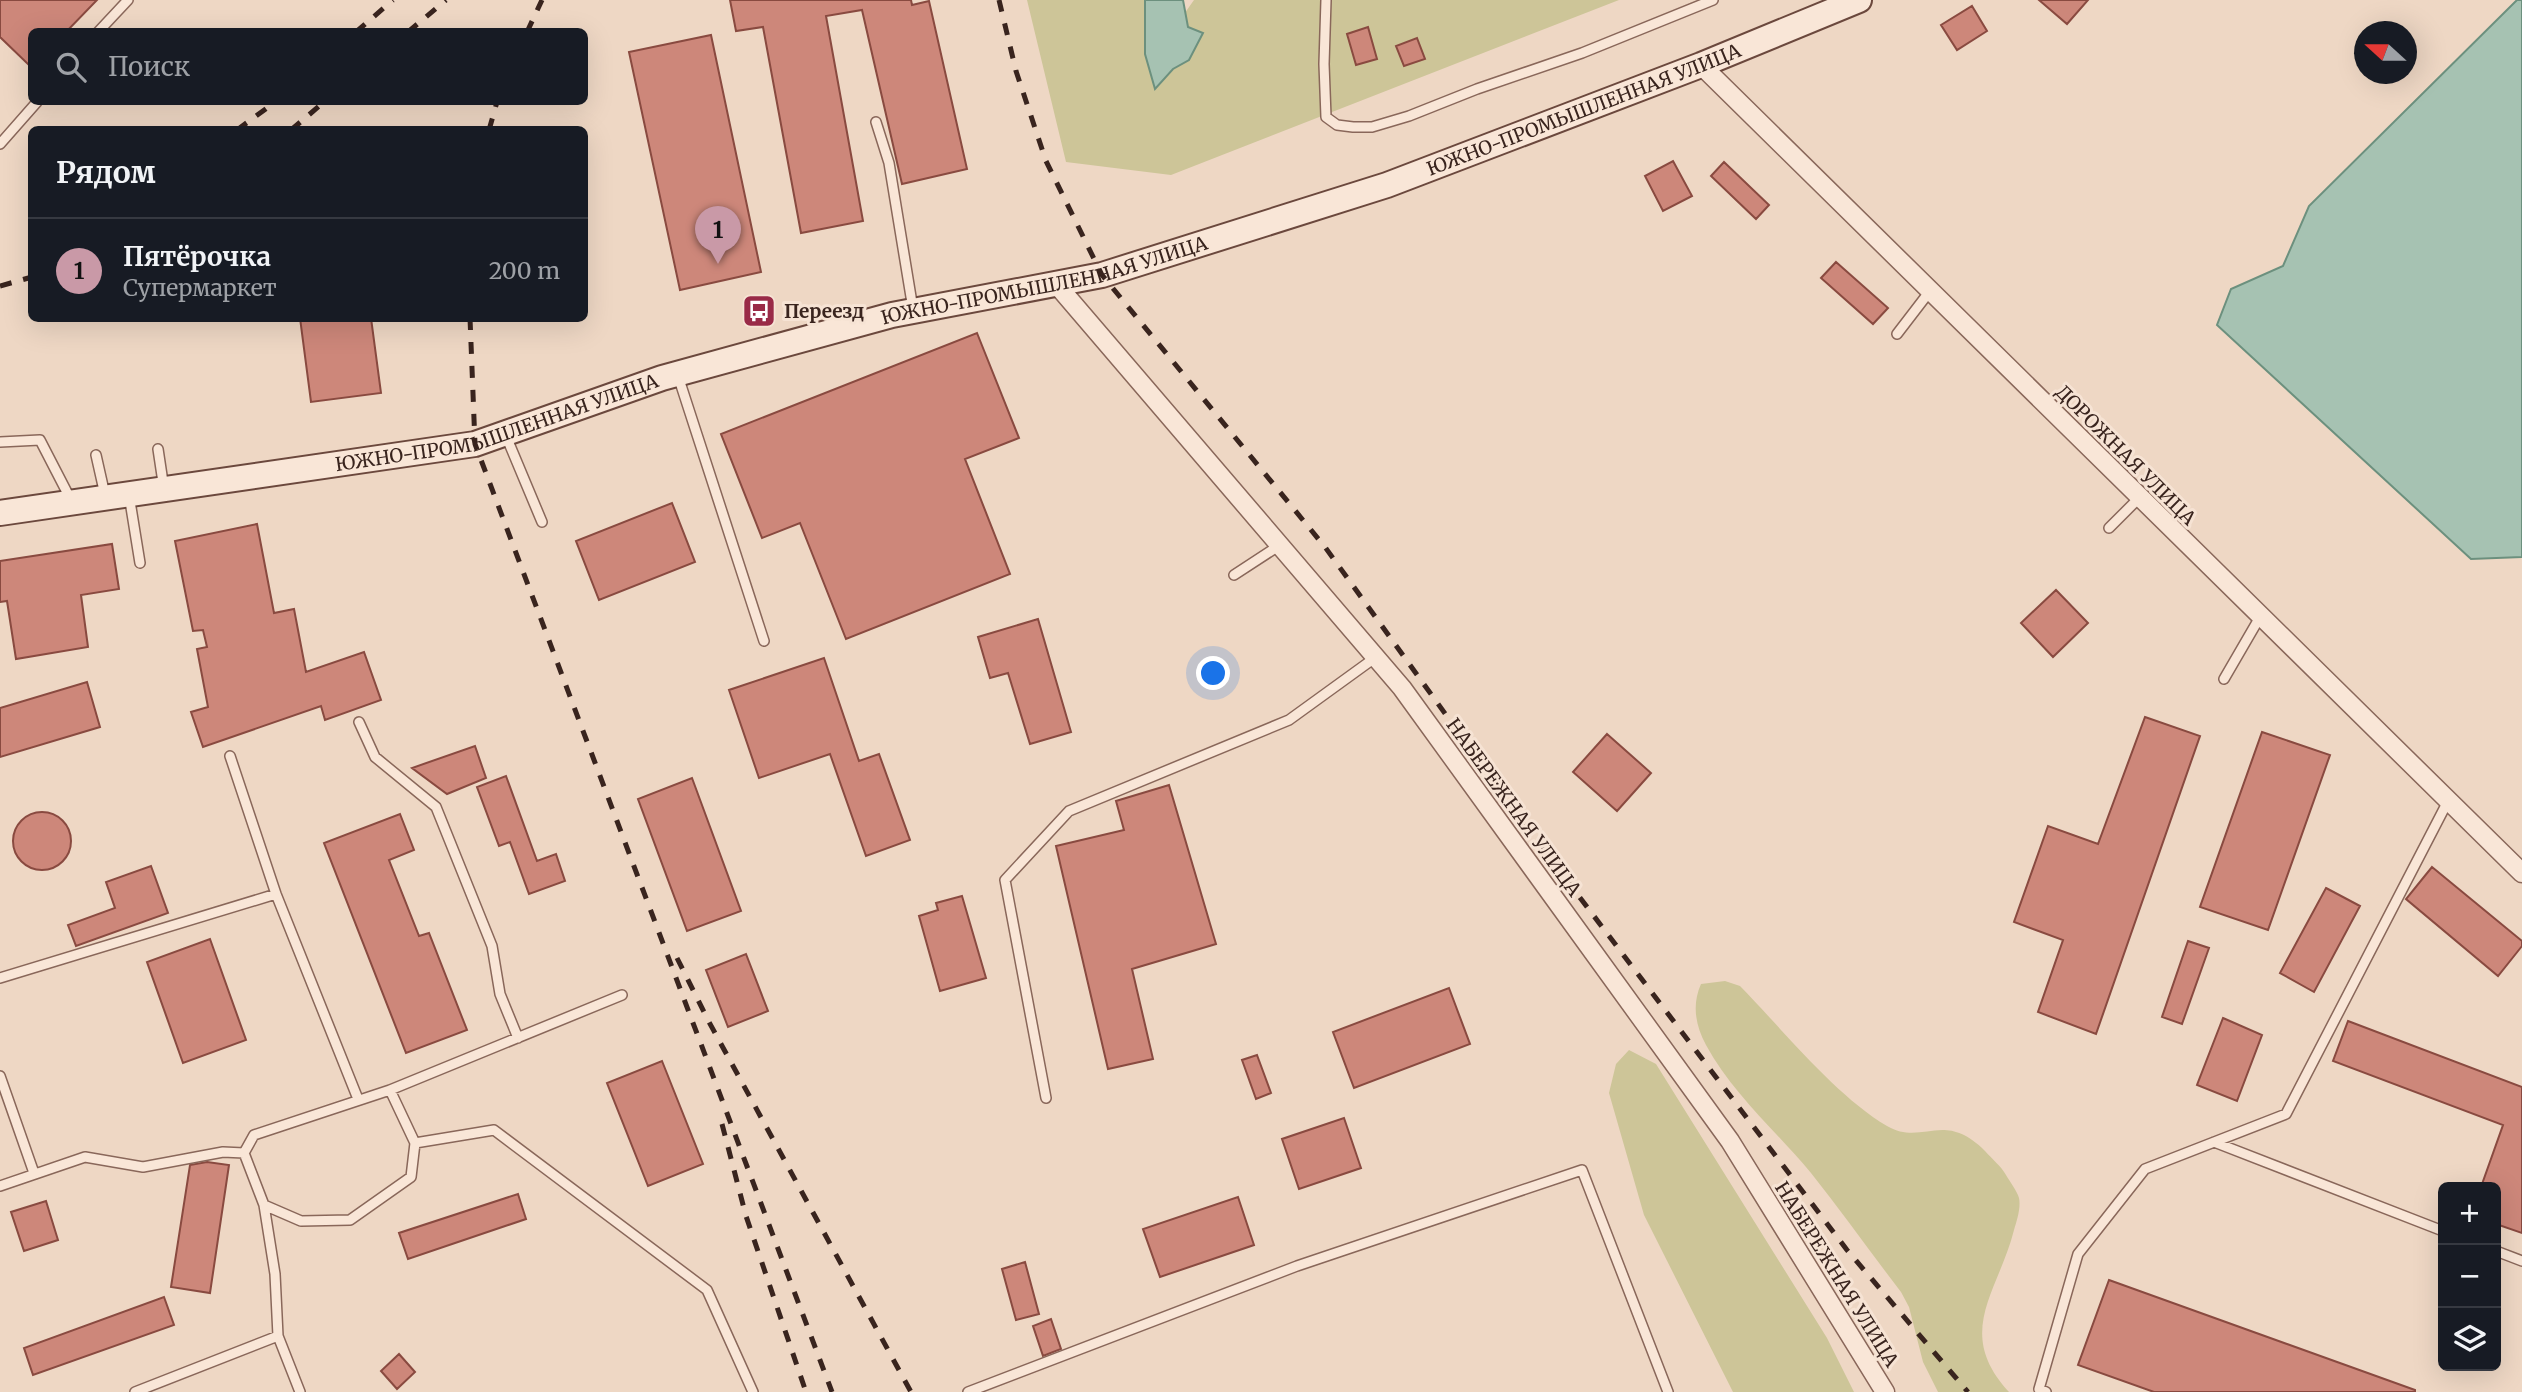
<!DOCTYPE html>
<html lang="ru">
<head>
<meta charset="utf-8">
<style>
  :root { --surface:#171b24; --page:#20242c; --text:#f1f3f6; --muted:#9ea1a6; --line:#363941; --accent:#c999a7 }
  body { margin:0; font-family:Merriweather,serif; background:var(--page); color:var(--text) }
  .controls { position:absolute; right:21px; bottom:21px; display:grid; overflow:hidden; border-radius:10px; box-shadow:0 7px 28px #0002 }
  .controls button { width:63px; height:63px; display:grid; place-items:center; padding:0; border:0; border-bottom:2px solid var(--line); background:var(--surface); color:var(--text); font:35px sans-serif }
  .compass { position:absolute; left:2354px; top:21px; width:63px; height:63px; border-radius:50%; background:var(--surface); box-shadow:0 7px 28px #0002; rotate:291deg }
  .you { position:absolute; left:1214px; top:674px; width:24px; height:24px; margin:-18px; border:5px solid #fff; border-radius:50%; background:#1a73e8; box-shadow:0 0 0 10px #1a73e833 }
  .badge { display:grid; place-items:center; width:46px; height:46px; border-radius:50%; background:var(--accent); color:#111; font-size:23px; font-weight:700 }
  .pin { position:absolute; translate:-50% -58px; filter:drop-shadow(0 2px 4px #0008) }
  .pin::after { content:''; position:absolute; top:37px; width:24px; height:21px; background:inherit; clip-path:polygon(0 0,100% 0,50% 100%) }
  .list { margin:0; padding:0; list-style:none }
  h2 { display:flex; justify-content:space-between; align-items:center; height:91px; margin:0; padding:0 28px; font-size:30px }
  h2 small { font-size:23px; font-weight:400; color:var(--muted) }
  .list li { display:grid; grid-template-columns:46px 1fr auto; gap:21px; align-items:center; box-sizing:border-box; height:105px; padding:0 28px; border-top:2px solid var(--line) }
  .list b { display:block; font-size:26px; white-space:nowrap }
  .list p { margin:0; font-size:23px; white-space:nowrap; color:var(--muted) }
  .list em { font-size:23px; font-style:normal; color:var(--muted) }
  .icon { flex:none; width:38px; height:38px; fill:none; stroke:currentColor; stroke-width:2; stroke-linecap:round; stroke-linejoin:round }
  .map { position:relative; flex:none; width:2522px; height:1392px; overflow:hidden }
  .search { position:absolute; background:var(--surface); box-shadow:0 7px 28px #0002; left:28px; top:28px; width:560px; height:77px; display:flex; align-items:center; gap:18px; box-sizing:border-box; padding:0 24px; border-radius:10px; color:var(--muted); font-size:26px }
  .panel { position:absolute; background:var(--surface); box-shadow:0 7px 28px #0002; left:28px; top:126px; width:560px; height:196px; border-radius:10px }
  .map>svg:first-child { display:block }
  .green { fill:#cdc598 }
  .water { fill:#a6c2b2; stroke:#6c907e; stroke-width:2 }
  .building { fill:#cd877a; stroke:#894a40; stroke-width:2 }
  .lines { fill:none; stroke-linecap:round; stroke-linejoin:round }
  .lane-casing { stroke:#89675a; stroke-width:12 }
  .street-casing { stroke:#89675a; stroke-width:21 }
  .secondary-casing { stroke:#6b483d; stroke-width:28 }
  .lane { stroke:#f9e6d7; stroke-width:9 }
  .street { stroke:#f9e6d7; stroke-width:18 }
  .secondary { stroke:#f9e6d7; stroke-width:24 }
  .rail { stroke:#39241e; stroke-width:5; stroke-dasharray:12 12; stroke-linecap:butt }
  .labels { text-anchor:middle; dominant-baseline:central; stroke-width:6; stroke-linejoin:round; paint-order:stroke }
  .street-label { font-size:19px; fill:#39241e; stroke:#f6e3d4 }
  .poi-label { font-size:19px; font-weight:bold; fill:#39241e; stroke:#f6e3d4; text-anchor:start }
</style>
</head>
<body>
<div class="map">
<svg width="2522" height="1392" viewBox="0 0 2522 1392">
  <rect width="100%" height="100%" fill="#eed7c4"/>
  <path class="green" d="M1027,0H1152L1153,58L1194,0H1619L1171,175L1066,162Z
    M1725,981L1740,986C1783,1030 1835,1095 1887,1126C1923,1147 1943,1109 1985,1151C1992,1159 2001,1166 2006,1175C2010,1182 2017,1191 2019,1198C2021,1208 2017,1220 2014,1230C1998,1293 1954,1332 2009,1392H1938L1923,1362L1909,1307L1901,1292C1871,1253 1842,1212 1811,1173C1776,1131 1732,1093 1706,1045C1695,1025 1692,1004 1701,984Z
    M1629,1050L1656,1064L1827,1338L1854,1392H1733L1644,1215L1609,1093L1616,1064Z"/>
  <path class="water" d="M1145,0H1183L1188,27L1203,33L1189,60L1173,69L1155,89L1145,54Z
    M2517,0H2522V557L2471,559L2217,325L2231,289L2283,266L2309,206Z"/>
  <path class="building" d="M0,0H97L66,32H32V68L0,37Z
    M730,0H911L912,5L929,1L967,169L902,184L862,10L826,16L863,221L801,233L763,27L736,31Z
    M2039,0H2088L2067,24Z
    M1972,6L1987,31L1957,50L1941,25Z
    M1368,27L1377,59L1356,65L1347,34Z
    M711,35L761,272L680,290L629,52Z
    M1417,38L1425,59L1404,66L1396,46Z
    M1673,161L1692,196L1663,211L1645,176Z
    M1724,162L1769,205L1756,219L1711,176Z
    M1836,262L1888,308L1873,324L1821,278Z
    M300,318H371L381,393L311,402Z
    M977,333L1019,438L965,459L1010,574L846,639L800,523L762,538L721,434Z
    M672,503L695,562L599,600L576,541Z
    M257,524L274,613L294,609L306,672L364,652L381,700L325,720L321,706L203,747L191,712L208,707L197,649L207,647L203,630L193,631L175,541Z
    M112,544L119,589L81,595L88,647L16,659L7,601L0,602V561Z
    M2056,590L2088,623L2053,657L2021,623Z
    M1038,619L1071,732L1030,744L1008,673L990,678L978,637Z
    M824,658L859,761L879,754L910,840L866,856L830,754L759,778L729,690Z
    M87,682L100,727L0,757V708Z
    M2145,717L2200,736L2096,1034L2038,1012L2063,940L2014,922L2048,826L2098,844Z
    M2262,732L2330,755L2268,930L2200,907Z
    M1607,734L1651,773L1617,811L1573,772Z
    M475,746L486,778L447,794L412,768Z
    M506,776L537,861L556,854L565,881L529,894L510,842L499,846L477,787Z
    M692,778L741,911L687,931L638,799Z
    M1169,785L1216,944L1132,969L1153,1059L1108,1069L1056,846L1124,830L1116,801Z
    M13 841a29 29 0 1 1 58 0a29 29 0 1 1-58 0Z
    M400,814L414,850L389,860L419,936L429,933L467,1030L406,1053L324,843Z
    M151,866L168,913L76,946L68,925L115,908L106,882Z
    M2432,867L2522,941V946L2498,976L2406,899Z
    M2326,888L2360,906L2314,992L2280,973Z
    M962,896L986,978L940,991L919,916L938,910L936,903Z
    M210,939L246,1040L183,1063L147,962Z
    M2188,941L2209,948L2182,1024L2162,1017Z
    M746,954L768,1011L728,1027L706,970Z
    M1449,988L1470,1044L1354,1088L1333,1032Z
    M2223,1018L2262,1035L2237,1101L2197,1085Z
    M2348,1021L2522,1087V1233L2496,1224V1187H2481L2503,1125L2333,1061Z
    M1257,1055L1271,1093L1256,1099L1242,1060Z
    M662,1061L703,1164L648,1186L607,1083Z
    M1344,1118L1361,1168L1299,1189L1282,1139Z
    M207,1162L229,1165L210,1293L171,1287L190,1165Z
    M518,1194L526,1219L408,1259L399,1233Z
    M1238,1197L1254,1245L1160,1277L1143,1229Z
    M46,1201L58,1240L24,1251L11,1212Z
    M1025,1262L1039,1314L1016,1320L1002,1269Z
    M2109,1280L2415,1390V1392H2154L2078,1365Z
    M164,1297L174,1325L33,1375L24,1348Z
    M1051,1319L1061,1349L1043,1356L1033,1326Z
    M399,1354L415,1372L397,1389L381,1371Z"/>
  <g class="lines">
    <defs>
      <path id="lane" d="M1326,0L1324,64L1326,117L1337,125L1353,127H1372L1409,116L1477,89L1582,53L1713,0
        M98,32L128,0
        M876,122L889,163L913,309
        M0,144L37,102
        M1897,334L1930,291
        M678,376L764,641
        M506,436L542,522
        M0,442L40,440L72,502
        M158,449L164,489
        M96,455L105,495
        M129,495L140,563
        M2109,528L2139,498
        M1234,575L1280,545
        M2224,679L2260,617
        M359,722L375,757L436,807L492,946L500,994L518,1038
        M230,756L276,894L358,1099
        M0,978L276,894
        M0,1076L34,1173
        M390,1090L622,995
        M1046,1098L1005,880L1069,811L1289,720L1376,657
        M2214,1142L2443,1231
        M415,1143L494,1130L707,1290L753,1392
        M0,1186L85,1157L143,1167L223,1152L244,1153
        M264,1205L301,1221L350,1220L411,1177L415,1143L390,1090L254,1135L244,1153L264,1205L275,1274L278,1336
        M2496,1251L2522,1261
        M135,1392L278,1336L300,1392
        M968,1392L1297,1266L1582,1170L1668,1392
        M2046,1392L2039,1389L2078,1254L2145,1169L2286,1114L2447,803"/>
      <path id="street" d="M1701,65L2522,873
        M1057,285L1402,688L1730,1141L1885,1392"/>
      <g id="secondary">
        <path id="s1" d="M0,513L475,444L662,378L892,315L1102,275L1387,185L1701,65L1859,0"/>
      </g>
    </defs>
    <use href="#lane" class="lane-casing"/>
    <use href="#street" class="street-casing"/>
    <use href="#secondary" class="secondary-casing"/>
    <use href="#lane" class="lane"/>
    <use href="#street" class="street"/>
    <use href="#secondary" class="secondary"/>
    <path class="rail" d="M999,0L1016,71L1046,161L1102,275L1325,547L1534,837L1847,1250L1968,1392
      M356,32L393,0
      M408,32L446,0
      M527,32L542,0
      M237,130L275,102
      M291,130L324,102
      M489,130L497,102
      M0,286L32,277
      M470,318L475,444L832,1392
      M677,958L709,1022L911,1392
      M722,1124L746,1216L806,1392"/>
  </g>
  <defs>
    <symbol id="bus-square" viewBox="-11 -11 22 22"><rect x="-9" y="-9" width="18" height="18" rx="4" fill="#992a47" stroke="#f6e3d4"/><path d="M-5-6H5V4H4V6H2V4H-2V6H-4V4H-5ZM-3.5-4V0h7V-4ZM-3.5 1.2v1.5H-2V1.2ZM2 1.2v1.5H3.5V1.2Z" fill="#fff"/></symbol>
  </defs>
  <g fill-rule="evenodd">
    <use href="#bus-square" x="740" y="292" width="38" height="38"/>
  </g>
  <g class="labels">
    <g class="street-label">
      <text stroke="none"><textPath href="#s1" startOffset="1640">ЮЖНО-ПРОМЫШЛЕННАЯ УЛИЦА</textPath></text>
      <text stroke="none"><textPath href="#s1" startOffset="1073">ЮЖНО-ПРОМЫШЛЕННАЯ УЛИЦА</textPath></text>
      <text stroke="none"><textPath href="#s1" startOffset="506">ЮЖНО-ПРОМЫШЛЕННАЯ УЛИЦА</textPath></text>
      <text transform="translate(2126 455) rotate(45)">ДОРОЖНАЯ УЛИЦА</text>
      <text transform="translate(1514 807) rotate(54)">НАБЕРЕЖНАЯ УЛИЦА</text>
      <text transform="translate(1837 1274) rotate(58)">НАБЕРЕЖНАЯ УЛИЦА</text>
    </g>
    <g class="poi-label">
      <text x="784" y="311">Переезд</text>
    </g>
  </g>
</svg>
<div class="controls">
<button>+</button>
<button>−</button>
<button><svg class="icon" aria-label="layers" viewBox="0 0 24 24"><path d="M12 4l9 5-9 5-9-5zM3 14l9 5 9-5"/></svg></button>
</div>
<svg class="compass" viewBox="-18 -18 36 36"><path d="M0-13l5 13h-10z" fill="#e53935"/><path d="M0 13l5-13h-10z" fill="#9ea1a6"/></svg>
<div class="you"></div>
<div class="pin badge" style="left:718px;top:264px">1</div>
<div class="search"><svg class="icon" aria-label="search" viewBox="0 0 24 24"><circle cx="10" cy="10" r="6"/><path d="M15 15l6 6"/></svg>Поиск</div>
<section class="panel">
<h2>Рядом<small></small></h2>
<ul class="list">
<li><span class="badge">1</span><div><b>Пятёрочка</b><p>Супермаркет</p></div><em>200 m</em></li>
</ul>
</section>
</div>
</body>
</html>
